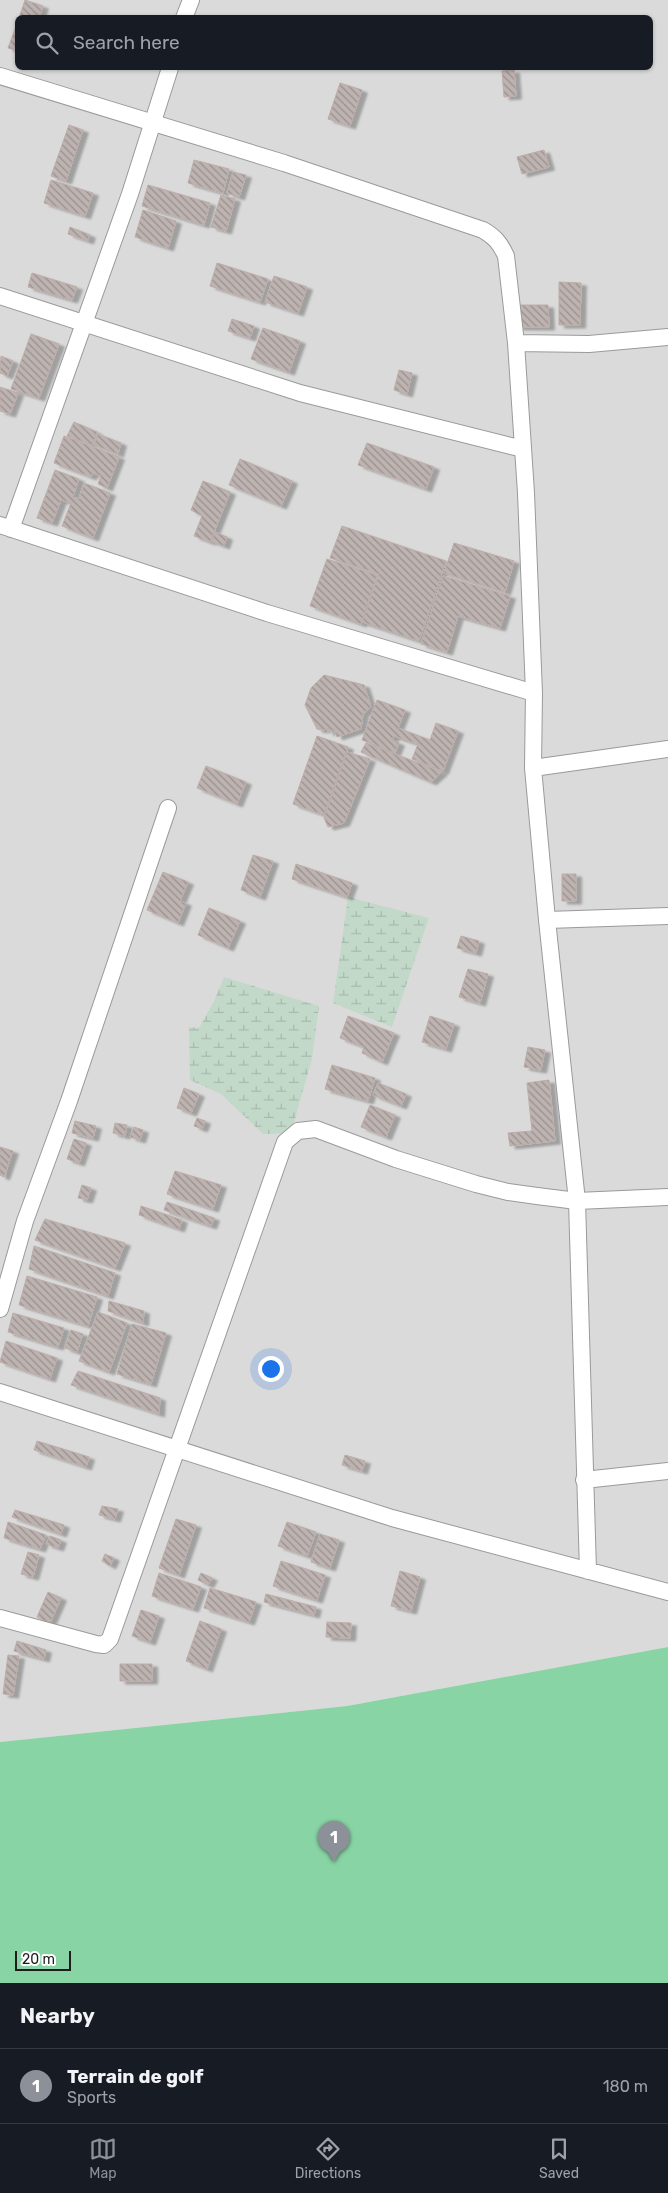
<!DOCTYPE html>
<html lang="en">
<head>
<meta charset="utf-8">
<style>
  :root { --surface:#171b24; --page:#242831; --text:#f1f3f6; --muted:#9ea1a6; --line:#363941; --accent:#8c9099 }
  body { margin:0; font-family:Rubik,sans-serif; background:var(--page); color:var(--text) }
  .scale { position:absolute; left:15px; bottom:12px; width:56px; box-sizing:border-box; padding-left:5px; border:2px solid #1d1d1d; border-top:0; font-size:14px; line-height:18px; white-space:nowrap; color:#1d1d1d; -webkit-text-stroke:4px #fff; paint-order:stroke }
  .you { position:absolute; left:270px; top:1368px; width:18px; height:18px; margin:-12px; border:4px solid #fff; border-radius:50%; background:#1a73e8; box-shadow:0 0 0 8px #1a73e833 }
  .badge { display:grid; place-items:center; width:32px; height:32px; border-radius:50%; background:var(--accent); color:#fff; font-size:16px; font-weight:700 }
  .pin { position:absolute; translate:-50% -41px; filter:drop-shadow(0 1px 2px #0008) }
  .pin::after { content:''; position:absolute; top:26px; width:18px; height:15px; background:inherit; clip-path:polygon(0 0,100% 0,50% 100%) }
  .list { margin:0; padding:0; list-style:none }
  h2 { display:flex; justify-content:space-between; align-items:center; height:65px; margin:0; padding:0 20px; font-size:21px }
  h2 small { font-size:16px; font-weight:400; color:var(--muted) }
  .list li { display:grid; grid-template-columns:32px 1fr auto; gap:15px; align-items:center; box-sizing:border-box; height:75px; padding:0 20px; border-top:1px solid var(--line) }
  .list b { display:block; font-size:19px; white-space:nowrap }
  .list p { margin:0; font-size:16px; white-space:nowrap; color:var(--muted) }
  .list em { font-size:16px; font-style:normal; color:var(--muted) }
  .icon { flex:none; width:28px; height:28px; fill:none; stroke:currentColor; stroke-width:2; stroke-linecap:round; stroke-linejoin:round }
  .map { position:relative; flex:none; width:668px; height:1983px; overflow:hidden }
  .search { position:absolute; background:var(--surface); box-shadow:0 1px 4px #0004; left:15px; right:15px; top:15px; height:55px; display:flex; align-items:center; gap:12px; box-sizing:border-box; padding:0 18px; border-radius:8px; color:var(--muted); font-size:19px }
  .sheet { height:140px; background:var(--surface) }
  nav { display:flex; justify-content:space-around; align-items:center; box-sizing:border-box; height:70px; border-top:1px solid var(--line); background:var(--surface); font-size:14px; color:var(--muted) }
  nav a { display:grid; justify-items:center; gap:2px }
  nav .on { color:var(--accent) }
  .map>svg:first-child { display:block }
  .residential { fill:#dbdada; fill-rule:evenodd }
  .wetland { fill:url(#wetland-marsh) }
  .pitch { fill:#89d4a5 }
  .building { fill:url(#building-back-hatch); stroke:#bdaca8; filter:url(#shadow) }
  .lines { fill:none; stroke-linecap:round; stroke-linejoin:round }
  .street-casing { stroke:#9a9a9a; stroke-width:18 }
  .street { stroke:#fff; stroke-width:16 }
</style>
</head>
<body>
<div class="map">
<svg width="668" height="1983" viewBox="0 0 668 1983">
  <defs>
    <pattern id="wetland-marsh" width="20" height="14" patternUnits="userSpaceOnUse" patternTransform="scale(1.25)"><rect width="20" height="14" fill="#c2d9c9"/><path d="M1 5h8M5 5V1M11 12h8M15 12V8" fill="none" stroke="#a6baac"/></pattern>
    <pattern id="building-back-hatch" width="6" height="6" patternUnits="userSpaceOnUse" patternTransform="scale(1.25)"><rect width="6" height="6" fill="#bdb3b1"/><path d="M-1 5l2 2M0 0l6 6M5-1l2 2" fill="none" stroke="#99918f"/></pattern>
    <filter id="shadow"><feDropShadow dx="5.5" dy="3" stdDeviation="1" flood-color="#0004"/></filter>
  </defs>
  <rect width="100%" height="100%" fill="#ede8e4"/>
  <path class="residential" d="M0,0H668V1647L347,1706L0,1742ZM18,18H650V68H18Z"/>
  <path class="wetland" d="M348,897L429,918L392,1027L333,1003Z
    M224,977L319,1006L312,1059L291,1133L263,1134L221,1094L190,1080L189,1027L199,1028L214,1001Z"/>
  <path class="pitch" d="M668,1647V1983H0V1742L347,1706Z"/>
  <path class="building" d="M25,0L43,6L39,18H19Z
    M18,21V51L8,48Z
    M514,70L516,96L504,97L502,71Z
    M340,83L362,90L350,126L328,119Z
    M69,125L83,130L66,181L51,176Z
    M544,150L549,167L522,174L517,157Z
    M194,160L229,169L223,193L188,183Z
    M233,172L246,175L239,197L227,193Z
    M51,180L93,193L85,216L44,203Z
    M148,185L210,203L204,225L142,206Z
    M221,195L235,199L226,231L211,227Z
    M143,210L176,221L168,248L135,237Z
    M70,227L90,235L88,241L68,234Z
    M217,263L268,279L260,302L210,286Z
    M32,273L77,287L72,300L28,287Z
    M274,276L307,287L298,313L265,302Z
    M559,282L581,283L580,325H559Z
    M517,305H548L549,327H518Z
    M232,319L254,326L250,338L228,331Z
    M263,328L300,341L289,372L251,359Z
    M31,334L59,344L39,398L11,389Z
    M1,356L13,361L7,376L0,373Z
    M399,370L412,373L407,394L394,390Z
    M0,387L18,393L10,414L0,411Z
    M74,422L97,432L92,445L67,436Z
    M98,434L121,443L118,454L94,445Z
    M64,436L119,457L107,488L98,484L101,476L93,473L91,477L54,463Z
    M367,443L434,467L426,489L358,465Z
    M240,459L292,481L281,506L229,485Z
    M55,470L79,479L73,497L79,499L84,483L110,493L93,538L62,526L71,503L61,500L52,523L37,518Z
    M203,481L230,492L210,542L194,536L202,516L191,510Z
    M342,526L446,561L419,641L362,622L379,574L330,558Z
    M215,532L227,537L224,546L211,541Z
    M454,543L514,561L505,592L444,573Z
    M327,559L377,575L361,624L310,606Z
    M443,576L510,596L500,628L458,616L447,652L421,644Z
    M324,675L364,685L371,707L363,714L361,729L337,737L334,729L328,733V728L323,730L317,729L305,705L311,688Z
    M377,700L405,710L398,728L430,740L436,723L458,731L443,771L412,759L418,744L394,736L392,740L399,743L395,753L362,740Z
    M317,736L348,747L324,815L293,804Z
    M366,743L442,772L431,782L361,752Z
    M347,752L370,759L344,823L328,827L324,818Z
    M206,766L246,782L237,804L197,788Z
    M253,855L273,861L260,897L241,890Z
    M296,864L352,883L347,897L292,879Z
    M163,872L188,882L180,901L186,903L178,923L147,910Z
    M562,874H576V901H562Z
    M209,908L240,921L228,948L198,935Z
    M461,936L479,941L476,953L457,948Z
    M468,969L488,974L480,1003L459,997Z
    M348,1016L394,1033L382,1062L362,1053L364,1047L340,1038Z
    M430,1016L454,1024L446,1049L422,1042Z
    M528,1047L545,1050L541,1070L524,1067Z
    M332,1065L375,1078L368,1101L325,1089Z
    M549,1080L555,1141L510,1146L508,1133L532,1131L527,1083Z
    M378,1083L406,1094L401,1106L373,1095Z
    M184,1088L199,1094L191,1113L177,1108Z
    M370,1105L395,1115L386,1137L361,1127Z
    M197,1118L205,1121L202,1129L194,1126Z
    M75,1121L96,1126L93,1138L72,1133Z
    M115,1123L127,1125L125,1136L113,1133Z
    M134,1127L143,1130L140,1140L130,1137Z
    M74,1139L86,1143L79,1163L67,1159Z
    M0,1147L13,1151L4,1177L0,1175Z
    M175,1171L221,1185L213,1209L167,1194Z
    M82,1185L91,1188L87,1200L78,1198Z
    M167,1202L214,1218L211,1226L164,1210Z
    M141,1206L182,1220L179,1229L139,1215Z
    M45,1219L125,1243L115,1268L35,1240Z
    M34,1246L115,1273L108,1296L29,1269Z
    M27,1276L97,1297L88,1326L19,1305Z
    M109,1301L144,1311L143,1323L108,1311Z
    M98,1312L127,1323L109,1372L79,1361Z
    M13,1313L64,1328L58,1347L8,1332Z
    M132,1324L166,1333L151,1384L117,1374Z
    M71,1330L83,1334L77,1352L65,1348Z
    M6,1341L57,1358L50,1379L0,1362Z
    M78,1371L160,1398L159,1414L71,1385Z
    M37,1441L89,1457L86,1467L34,1450Z
    M345,1455L365,1461L362,1471L342,1465Z
    M102,1506L118,1509L115,1519L99,1515Z
    M15,1510L64,1525L61,1534L12,1517Z
    M176,1519L196,1525L179,1575L159,1568Z
    M8,1522L46,1535L40,1549L4,1538Z
    M287,1522L316,1532L307,1556L278,1546Z
    M320,1534L339,1540L330,1568L311,1562Z
    M50,1536L61,1540L58,1548L46,1544Z
    M28,1552L39,1555L33,1577L21,1574Z
    M105,1554L114,1558L110,1566L102,1561Z
    M281,1561L325,1575L317,1600L273,1586Z
    M400,1571L420,1577L411,1611L391,1606Z
    M159,1573L201,1587L193,1609L152,1596Z
    M201,1573L212,1578L208,1585L198,1580Z
    M210,1588L256,1602L249,1622L204,1608Z
    M48,1592L61,1598L50,1623L37,1617Z
    M266,1594L316,1607L314,1615L264,1602Z
    M141,1610L159,1616L150,1642L132,1636Z
    M200,1621L221,1629L207,1669L186,1661Z
    M327,1622L351,1623L350,1638L326,1637Z
    M17,1641L46,1650L44,1659L14,1651Z
    M8,1655L19,1656L13,1695L3,1694Z
    M120,1664H152V1681H120Z"/>
  <g class="lines">
    <defs>
      <path id="street" d="M184,18L191,0
        M0,76L284,163L483,230C495,237 500,243 506,256L516,343L526,493L534,693L533,768L547,920L577,1201L588,1571
        M0,296L300,393L523,449
        M516,343L589,344L668,337
        M0,525L267,613L534,693
        M11,529L130,194L170,68
        M533,768L668,749
        M547,920L668,916
        M0,1309L25,1221L69,1101L168,808
        M0,1392L392,1518L668,1592
        M584,1480L668,1471
        M0,1618L96,1644L104,1645L110,1639L285,1142L298,1131L316,1129L396,1159L476,1184L508,1192L537,1196L577,1201L668,1197"/>
    </defs>
    <use href="#street" class="street-casing"/>
    <use href="#street" class="street"/>
  </g>
</svg>
<div class="scale">20 m</div>
<div class="you"></div>
<div class="pin badge" style="left:334px;top:1862px">1</div>
<div class="search"><svg class="icon" aria-label="search" viewBox="0 0 24 24"><circle cx="10" cy="10" r="6"/><path d="M15 15l6 6"/></svg>Search here</div>
</div>
<section class="sheet">
<h2>Nearby<small></small></h2>
<ul class="list">
<li><span class="badge">1</span><div><b>Terrain de golf</b><p>Sports</p></div><em>180 m</em></li>
</ul>
</section>
<nav>
<a class="on"><svg class="icon" aria-label="map" viewBox="0 0 24 24"><path d="M3 6l6-2 6 2 6-2v14l-6 2-6-2-6 2zM9 4v14M15 6v14"/></svg>Map</a>
<a><svg class="icon" aria-label="directions" viewBox="0 0 24 24"><path d="M12 3l9 9-9 9-9-9zM9 14v-3h6M13 9l2 2-2 2"/></svg>Directions</a>
<a><svg class="icon" aria-label="saved" viewBox="0 0 24 24"><path d="M7 4h10v16l-5-4-5 4z"/></svg>Saved</a>
</nav>
</body>
</html>
